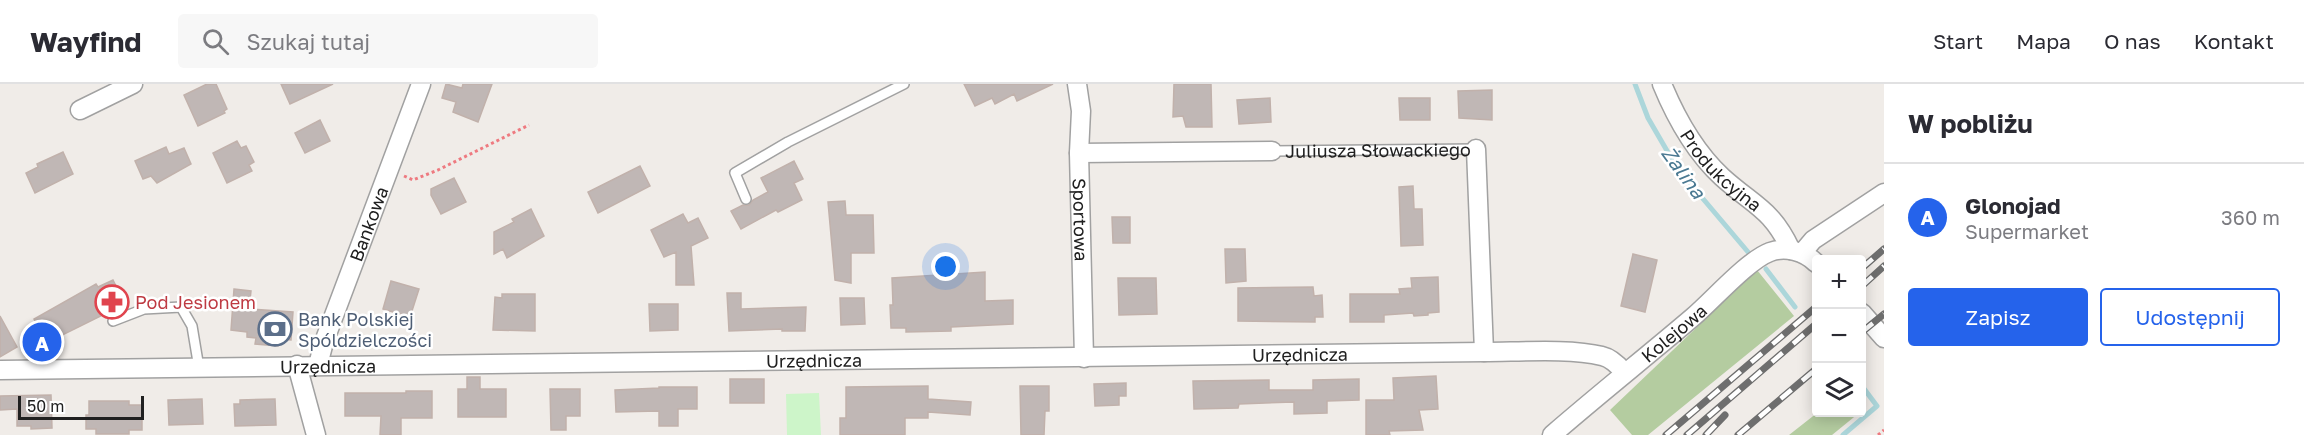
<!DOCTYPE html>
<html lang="pl">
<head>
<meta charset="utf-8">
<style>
  :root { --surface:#fff; --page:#f7f7f7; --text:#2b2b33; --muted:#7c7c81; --line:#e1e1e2; --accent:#2563eb }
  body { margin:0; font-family:"Golos Text",sans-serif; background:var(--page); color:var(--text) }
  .controls { position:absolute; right:18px; bottom:18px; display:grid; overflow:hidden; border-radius:6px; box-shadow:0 3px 15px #0003 }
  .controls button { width:54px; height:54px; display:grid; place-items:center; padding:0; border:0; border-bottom:2px solid var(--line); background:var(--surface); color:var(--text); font:30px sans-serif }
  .scale { position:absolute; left:18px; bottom:15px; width:126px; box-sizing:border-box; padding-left:6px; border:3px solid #202020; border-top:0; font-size:16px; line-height:21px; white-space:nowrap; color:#202020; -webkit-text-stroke:4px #fff; paint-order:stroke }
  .you { position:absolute; left:946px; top:183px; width:21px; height:21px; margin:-15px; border:4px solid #fff; border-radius:50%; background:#1a73e8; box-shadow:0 0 0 9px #1a73e833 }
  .badge { display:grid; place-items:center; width:39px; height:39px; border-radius:50%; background:var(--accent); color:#fff; font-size:20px; font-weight:700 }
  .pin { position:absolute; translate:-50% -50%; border:3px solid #fff; box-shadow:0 2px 6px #0006 }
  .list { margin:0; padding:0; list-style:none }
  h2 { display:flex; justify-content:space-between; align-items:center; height:78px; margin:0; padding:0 24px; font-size:26px }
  h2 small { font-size:20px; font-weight:400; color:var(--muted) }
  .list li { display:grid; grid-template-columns:39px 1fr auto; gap:18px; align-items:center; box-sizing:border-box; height:108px; padding:0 24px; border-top:2px solid var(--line) }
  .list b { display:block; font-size:22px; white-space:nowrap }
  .list p { margin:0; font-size:20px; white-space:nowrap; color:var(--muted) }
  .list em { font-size:20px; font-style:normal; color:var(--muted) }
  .actions { display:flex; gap:12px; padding:18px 24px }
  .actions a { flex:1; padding:14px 0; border:2px solid var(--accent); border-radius:6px; text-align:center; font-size:21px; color:var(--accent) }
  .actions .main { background:var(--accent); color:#fff }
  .icon { flex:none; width:33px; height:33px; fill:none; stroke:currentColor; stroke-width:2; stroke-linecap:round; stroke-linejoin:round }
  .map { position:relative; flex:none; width:1884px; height:351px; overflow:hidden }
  header { display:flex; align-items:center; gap:36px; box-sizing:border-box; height:84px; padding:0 30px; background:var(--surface); border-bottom:2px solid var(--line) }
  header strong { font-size:28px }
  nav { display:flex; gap:33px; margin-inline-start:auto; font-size:21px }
  .search { width:420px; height:54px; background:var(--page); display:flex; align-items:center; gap:15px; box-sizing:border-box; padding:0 21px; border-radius:6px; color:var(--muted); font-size:22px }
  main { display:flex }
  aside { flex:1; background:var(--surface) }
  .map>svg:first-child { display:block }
  .forest { fill:#b4cca0 }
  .park { fill:#cdf5c9 }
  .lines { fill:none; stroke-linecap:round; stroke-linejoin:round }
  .stream { stroke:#acd6da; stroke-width:5 }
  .building { fill:#c0b7b5; stroke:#c1b1ab; stroke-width:1.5 }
  .service-casing { stroke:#a1a1a1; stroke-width:12 }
  .minor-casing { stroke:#a1a1a1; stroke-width:21 }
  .path { stroke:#ee7a80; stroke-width:3; stroke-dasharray:3 3; stroke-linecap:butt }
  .service { stroke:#fff; stroke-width:9 }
  .minor { stroke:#fff; stroke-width:18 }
  .rail-casing { stroke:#6e6e6e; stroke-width:7 }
  .rail { stroke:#fff; stroke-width:4.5; stroke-dasharray:14; stroke-linecap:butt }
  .labels { text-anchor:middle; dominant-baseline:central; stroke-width:5; stroke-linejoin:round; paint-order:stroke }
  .street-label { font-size:18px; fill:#202020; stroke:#fff }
  .health-label { font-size:18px; fill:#be3a42; stroke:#fff; text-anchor:start }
  .service-label { font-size:18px; fill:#4e5e75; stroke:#fff; text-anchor:start }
  .water-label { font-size:20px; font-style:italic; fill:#4a7992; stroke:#fff }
</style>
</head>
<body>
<header>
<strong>Wayfind</strong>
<div class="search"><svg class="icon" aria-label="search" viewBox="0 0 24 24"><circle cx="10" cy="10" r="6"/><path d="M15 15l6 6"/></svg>Szukaj tutaj</div>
<nav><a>Start</a><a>Mapa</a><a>O nas</a><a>Kontakt</a></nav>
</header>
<main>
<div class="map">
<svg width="1884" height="351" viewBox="0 0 1884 351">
  <rect width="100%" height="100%" fill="#f0ece8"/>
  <path class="forest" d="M1757,186L1794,232L1648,351H1632L1610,326Z
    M1817,329V328L1859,329L1832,351H1789Z"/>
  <path class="park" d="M819,309L821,351H787L786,310Z"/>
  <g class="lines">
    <path class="stream" d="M1635,0L1648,34L1677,84L1748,168
      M1766,185L1795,223
      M1843,351L1877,322L1862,302"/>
  </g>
  <path class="building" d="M207,0H216L227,25L224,27L225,29L198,42L184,11Z
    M281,0H333L290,20Z
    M446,0L462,4L463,0H492L478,38L453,28L456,18L442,14Z
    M964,0H1053L1017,17L1014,10L995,20L992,14L975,22Z
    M1174,0H1211L1212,43H1186L1183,32L1173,33Z
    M1492,6V36L1459,34L1458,7Z
    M1270,14L1271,38L1239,40L1237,16Z
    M1399,14H1430V36H1400Z
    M320,36L330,57L305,69L295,49Z
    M237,57L241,64L246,62L254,78L249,81L252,87L227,99L213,69Z
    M166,63L169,70L184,64L191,80L157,99L151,92L143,95L135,77Z
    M63,68L73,90L35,109L26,89L38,83L37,80Z
    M794,77L803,95L794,99L802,116L778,128L776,126L741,145L731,127L743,121H749L753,116L768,108L761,94Z
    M640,82L650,102L598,129L588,108Z
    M454,94L466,118L441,130L431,111V105Z
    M1413,102L1414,125H1422L1423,161L1401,162L1399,103Z
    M845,117L846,131H873L874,169H851V199L835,196L828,118Z
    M531,125L544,152L507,174L503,165L494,170V148L514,138L512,135Z
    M683,130L688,139L698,134L708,154L691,162L694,201H676V168L664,173L651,146Z
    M1112,133H1130V159H1113Z
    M1225,165H1245L1246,197L1226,199Z
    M1633,170L1657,176L1645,228L1621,222Z
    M985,188V217L1013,216V240L951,243V247L906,248V244H891L890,221H893L892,194Z
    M1438,193L1439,228L1428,229V231L1414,232L1413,229L1384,231V238H1350V210H1400L1399,205L1412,204L1411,194Z
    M1118,194H1156L1157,230L1119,231Z
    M113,196L125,220L50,257L56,269L42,274L28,248L38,243L34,235L96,200L98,203Z
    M391,197L419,205L410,233L383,225Z
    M1313,203L1314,212L1322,211L1323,233H1315V238L1238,237V204Z
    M234,205L251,207L249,225L293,228L291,256L279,255L278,262L255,260L256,254L247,253V248L231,246Z
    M727,209H741V225L806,223L805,247H782V245L729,247Z
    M502,210H535V247L493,246L495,213L502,214Z
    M840,214H864L865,240L841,241Z
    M649,220H678V246L650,247Z
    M0,232L17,263L0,273Z
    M1436,292L1438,325L1419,326L1423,346L1389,347L1390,351H1366V316H1394L1393,294Z
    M467,293H480V305H506V333H458V305H467Z
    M730,295H764V319H730Z
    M1359,295V316L1327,317V329L1294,330V318L1239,320L1238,324L1194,325L1193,297L1269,296V306H1313V296Z
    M1126,299V312H1119V321L1095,322L1094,300Z
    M928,302V315L971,318L970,331L928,328V334H905V351H840V334H846V303Z
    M1020,302H1049V327H1045L1044,351H1021Z
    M659,303H697V325H678V342H659V327L616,328L615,306L659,304Z
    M550,305H580V332H566V346H551Z
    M406,307H432V334H401V351H380L381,332H345V309H406Z
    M51,311L52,344L31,345V342H17V325L0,326V312Z
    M202,315L203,340L169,341L168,316Z
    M275,315L276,341L235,342L234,320H240V316Z
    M89,317H129V321H142V346H129V350H96V345H86V331H89Z"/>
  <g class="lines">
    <defs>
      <g id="service">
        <path id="s1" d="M1272,67L1476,65"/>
        <path d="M746,115L735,89L788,58L904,0"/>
        <path d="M113,237L144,225L181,223L192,242L199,284"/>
      </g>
      <g id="minor">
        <path id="s2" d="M1077,0L1081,27L1079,69L1084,274"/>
        <path id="s3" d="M1662,0C1676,34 1694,67 1722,93C1754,122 1771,124 1791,166"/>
        <path d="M80,26L133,0"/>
        <path d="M1476,65L1484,268"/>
        <path d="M1079,69L1272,67"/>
        <path d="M1802,169L1813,156L1884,109"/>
        <path d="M1862,229L1884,254"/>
        <path d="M297,281L316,351"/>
        <path id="s4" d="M318,281L324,258L421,0"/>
        <path id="s5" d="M0,286L1484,268C1518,268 1570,264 1602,272C1611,274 1618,281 1624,288"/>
        <path id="s6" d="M1552,351C1598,311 1646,273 1693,233C1712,217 1748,176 1770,168C1786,162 1805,168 1816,179"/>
      </g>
    </defs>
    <use href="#service" class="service-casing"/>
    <use href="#minor" class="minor-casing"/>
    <path class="path" d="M404,92L413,96L438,86L529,41
      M1878,351L1884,346"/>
    <use href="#service" class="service"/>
    <use href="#minor" class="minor"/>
    <defs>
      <path id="rail" d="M1862,184L1884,165
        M1862,202L1884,182
        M1862,248L1884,230
        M1666,351L1816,223
        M1687,351L1816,240
        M1706,351L1725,331
        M1738,351L1816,285"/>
    </defs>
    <use href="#rail" class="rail-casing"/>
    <use href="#rail" class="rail"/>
  </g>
  <defs>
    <symbol id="pharmacy-ring" viewBox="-11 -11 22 22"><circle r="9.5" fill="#fff" stroke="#e0444e" stroke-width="1.5"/><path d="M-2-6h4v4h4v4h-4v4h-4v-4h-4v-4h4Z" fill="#e0444e"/></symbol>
    <symbol id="bank-ring" viewBox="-11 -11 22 22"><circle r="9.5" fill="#fff" stroke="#5c6f8a" stroke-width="1.5"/><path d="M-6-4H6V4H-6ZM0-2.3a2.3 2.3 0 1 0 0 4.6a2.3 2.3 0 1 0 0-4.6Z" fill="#5c6f8a"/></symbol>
  </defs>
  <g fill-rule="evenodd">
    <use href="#pharmacy-ring" x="93" y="199" width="38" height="38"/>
    <use href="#bank-ring" x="256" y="226" width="38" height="38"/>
  </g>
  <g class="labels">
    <g class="street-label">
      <text stroke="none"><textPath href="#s1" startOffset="106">Juliusza Słowackiego</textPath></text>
      <text stroke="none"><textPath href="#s3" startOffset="106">Produkcyjna</textPath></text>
      <text stroke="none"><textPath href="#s2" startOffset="136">Sportowa</textPath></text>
      <text stroke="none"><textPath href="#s4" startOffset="150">Bankowa</textPath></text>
      <text stroke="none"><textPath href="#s6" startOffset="159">Kolejowa</textPath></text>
      <text stroke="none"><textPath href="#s5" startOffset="1300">Urzędnicza</textPath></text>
      <text stroke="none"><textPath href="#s5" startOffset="814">Urzędnicza</textPath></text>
      <text stroke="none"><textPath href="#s5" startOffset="328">Urzędnicza</textPath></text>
    </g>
    <g class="health-label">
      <text x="135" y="218">Pod Jesionem</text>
    </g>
    <g class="service-label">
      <text x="298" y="235">Bank Polskiej<tspan x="298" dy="21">Spóldzielczości</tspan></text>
    </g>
    <g class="water-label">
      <text transform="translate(1684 88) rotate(54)">Żalina</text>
    </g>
  </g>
</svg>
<div class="controls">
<button>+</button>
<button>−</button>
<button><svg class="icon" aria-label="layers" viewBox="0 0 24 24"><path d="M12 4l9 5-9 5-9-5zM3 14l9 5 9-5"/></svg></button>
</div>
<div class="scale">50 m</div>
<div class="you"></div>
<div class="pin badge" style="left:42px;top:258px">A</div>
</div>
<aside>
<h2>W pobliżu<small></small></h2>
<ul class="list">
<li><span class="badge">A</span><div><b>Glonojad</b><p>Supermarket</p></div><em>360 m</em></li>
</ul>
<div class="actions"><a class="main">Zapisz</a><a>Udostępnij</a></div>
</aside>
</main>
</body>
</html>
